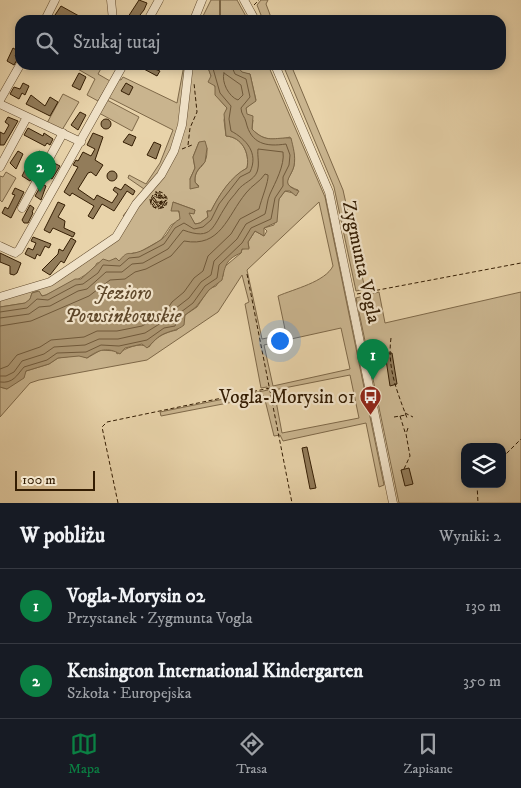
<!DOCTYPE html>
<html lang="pl">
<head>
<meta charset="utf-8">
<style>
  :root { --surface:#171b24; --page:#242831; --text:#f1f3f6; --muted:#9ea1a6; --line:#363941; --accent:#0b8043 }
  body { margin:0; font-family:"IM FELL DW Pica",serif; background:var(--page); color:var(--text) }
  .controls { position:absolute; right:15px; bottom:15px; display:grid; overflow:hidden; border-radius:10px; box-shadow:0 2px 8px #0003 }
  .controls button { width:45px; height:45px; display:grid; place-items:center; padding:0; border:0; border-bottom:1px solid var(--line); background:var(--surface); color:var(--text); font:25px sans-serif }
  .scale { position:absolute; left:15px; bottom:12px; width:80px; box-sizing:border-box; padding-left:5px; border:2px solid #341d03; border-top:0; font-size:14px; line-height:18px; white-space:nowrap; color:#341d03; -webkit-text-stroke:4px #f0e2c8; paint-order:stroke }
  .you { position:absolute; left:279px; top:340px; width:18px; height:18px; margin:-12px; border:4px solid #fff; border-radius:50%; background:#1a73e8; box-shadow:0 0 0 8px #1a73e833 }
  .badge { display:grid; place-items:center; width:32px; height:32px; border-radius:50%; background:var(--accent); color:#fff; font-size:16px; font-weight:700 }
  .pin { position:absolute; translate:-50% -41px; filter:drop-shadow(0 1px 2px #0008) }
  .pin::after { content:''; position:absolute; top:26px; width:18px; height:15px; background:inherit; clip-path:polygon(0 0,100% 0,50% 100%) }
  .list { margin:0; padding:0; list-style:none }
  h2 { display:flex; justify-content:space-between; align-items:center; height:65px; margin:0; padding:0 20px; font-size:21px }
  h2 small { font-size:16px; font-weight:400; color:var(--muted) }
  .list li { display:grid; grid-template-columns:32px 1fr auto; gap:15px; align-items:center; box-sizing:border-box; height:75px; padding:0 20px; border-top:1px solid var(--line) }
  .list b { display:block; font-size:19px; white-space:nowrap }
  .list p { margin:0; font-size:16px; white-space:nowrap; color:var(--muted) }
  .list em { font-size:16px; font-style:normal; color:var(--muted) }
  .icon { flex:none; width:28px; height:28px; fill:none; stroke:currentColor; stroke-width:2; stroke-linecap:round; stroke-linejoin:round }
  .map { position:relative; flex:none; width:521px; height:503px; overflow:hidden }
  .search { position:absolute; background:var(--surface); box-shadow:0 2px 8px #0003; left:15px; right:15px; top:15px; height:55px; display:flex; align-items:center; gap:12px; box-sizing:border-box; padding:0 18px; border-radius:15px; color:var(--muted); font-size:19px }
  .sheet { height:215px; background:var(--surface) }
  nav { display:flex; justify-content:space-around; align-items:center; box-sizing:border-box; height:70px; border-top:1px solid var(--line); background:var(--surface); font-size:14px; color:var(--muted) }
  nav a { display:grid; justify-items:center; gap:2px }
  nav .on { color:var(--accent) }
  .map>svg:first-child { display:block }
  .green { fill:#c9b48e; stroke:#7e6848; fill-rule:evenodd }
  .water { fill:#ab9571; stroke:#7b6545 }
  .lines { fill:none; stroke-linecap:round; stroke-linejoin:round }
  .shore { stroke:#70593a; stroke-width:1 }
  .stream { stroke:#7b6545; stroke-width:2 }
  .building { fill:#927c5a; stroke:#341d03 }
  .minor-casing { stroke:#614a2d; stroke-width:9 }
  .path { stroke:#341d03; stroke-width:1; stroke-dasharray:4 2.5; stroke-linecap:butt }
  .minor { stroke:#f0e2c8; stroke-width:8 }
  .labels { text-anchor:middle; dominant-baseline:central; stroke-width:4.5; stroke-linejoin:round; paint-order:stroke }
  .street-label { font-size:19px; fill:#341d03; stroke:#f0e2c8 }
  .poi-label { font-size:19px; fill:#341d03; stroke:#f0e2c8; text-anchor:end }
  .water-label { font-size:20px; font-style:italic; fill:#5e472a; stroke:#f0e2c8 }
</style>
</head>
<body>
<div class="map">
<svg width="521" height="503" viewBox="0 0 521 503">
  <rect width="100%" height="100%" fill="#e8d3aa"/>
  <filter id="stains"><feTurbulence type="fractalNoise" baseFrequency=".004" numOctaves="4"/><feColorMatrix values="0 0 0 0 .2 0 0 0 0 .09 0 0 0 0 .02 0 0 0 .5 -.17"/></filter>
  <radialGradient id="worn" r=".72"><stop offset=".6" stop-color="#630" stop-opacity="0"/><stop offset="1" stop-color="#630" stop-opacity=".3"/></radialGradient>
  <path class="green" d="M211,0H237L248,20H201Z
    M261,0H268L266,4L272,20H263L257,5Z
    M78,65H103L98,74L110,81L98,101L87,95L95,79L76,68Z
    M184,65H187L181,123L165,165L126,218L123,216L144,189L128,178L129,175L146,184L160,163L173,130L108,97L118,79L121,80L123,77L177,103Z
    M190,65H207L220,100L227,108L224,120L226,136C242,137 250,153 247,168C231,177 219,195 211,211H207L208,217L200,223L195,224L188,213H193L195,210L173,202L181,216L180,220L171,225L161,240L138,253H133L119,262L97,263C91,276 60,288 46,295L42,296L38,291L32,293L30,299L26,303L0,307V299L31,291L93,257L129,221L176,147ZM199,142L207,148C207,152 207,158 205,161C202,169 194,169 195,182L199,186L194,187L190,179L195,168L193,157Z
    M236,65H268L325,197L384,485L379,487L366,423L283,441L280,435L274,436L264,396L161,416L160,412L268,390L267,387L261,388L245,304L249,302L242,275L218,312L147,360L39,380L30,383L0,417V387L7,389L26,371L49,364L58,358L79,355L87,358L101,350L116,351L117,354C126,348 139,342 149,347C155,337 166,332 177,330L185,315L197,307L209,289L216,286L223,276V268L241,253L242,249L249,248L248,242L255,231L264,236L267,231L264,228L274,225L279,199L285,191L293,193L298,190C278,183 292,178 294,165C296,157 291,145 290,137C275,141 263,141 252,129L253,120L246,114V108L256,100L250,74L242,73ZM319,202L333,266C325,282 294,289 278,296L286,334L262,339L247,270ZM341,328L350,369L273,386L264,345ZM350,375L359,418L282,433L274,390Z
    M283,65H291L343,190L365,289L356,291L334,187Z
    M63,94L79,102L62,130L47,123Z
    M107,100L139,117L132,131L99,113Z
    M6,172L16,178L2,202L0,200V176L3,177Z
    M379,292L385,323L521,292V503H399L356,298ZM465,447H502V484H465Z"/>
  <path class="water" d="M207,65H236L242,72L250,74L256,101L246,108L247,114L253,116L252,129C266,144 275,137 291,138C293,147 296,156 294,166C291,178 279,184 299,191L296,196L290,191H285L279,199L277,222L264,228V236L255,231L248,242L249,249H242L241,253C226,259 225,266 222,280L209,290L196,307L185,315L184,325C178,330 173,330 166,333C157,336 153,343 147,348L142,344L125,348L120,354C108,347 99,349 87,358L79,356L58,358L49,364L26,371L24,378L7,389L0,387V307L25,303L30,299L32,293L39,291L42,296L46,295L75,279H81L103,259L109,261L116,258L119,261C129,249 127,256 138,252C143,251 158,242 162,239C170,233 170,224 180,219L179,211H171L173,202L195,210L194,214L189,213L195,224L200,223L208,217L207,211H211C219,195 231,176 247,168C250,153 242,137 226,136L224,114L227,108L215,95V86L208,82L211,76Z
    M205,141L207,148L205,162C199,168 194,173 195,182L199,187L190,189V179L195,168L193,157L199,142Z"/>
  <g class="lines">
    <path class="shore" d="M224,73L241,85L243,95L238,100C229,97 221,82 224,73Z
      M0,312L27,308L37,299L48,300L76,285L83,284L98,273L103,265L120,266L129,258L139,257L164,244L175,228L184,223L194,229L203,227L211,220L219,204L240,177L250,172C259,153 246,139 231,131L229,119L231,106L220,93L212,65
      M0,318L29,314L39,307L50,306L78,291L87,289L106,272H122L132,264L143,263L168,249L183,230C213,241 212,227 226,206C229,200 234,196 238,190C243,183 254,180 257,172C260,164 257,156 258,149L283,152C285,165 275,183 270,194C267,200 267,208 265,214L246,224L237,239L214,261L211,275L201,282L189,298L176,308L171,320L161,323L145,333L118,339H99L85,345L54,347L44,354L22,361L14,372L6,376H0
      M0,326L31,321L89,296L110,280L125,279L135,272L146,269L171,256L184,241C221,248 227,216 246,193C252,185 260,182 265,174L268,175C269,181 261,200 259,209L240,219L231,234L208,256L203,271L194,278L184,292L172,302L164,314L142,326L117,331H97L84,337L51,340L40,347L17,355L8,366L0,369
      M0,382C13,384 17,375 24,367L47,360L57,353L86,352L101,345L119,346L147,340L164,328L175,326L181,312L193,303L205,286L217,278L219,265L242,243L251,228L271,219L275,198L283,186V177L289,165L290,155L286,144C266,147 251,144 246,122C245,117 241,114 241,108L250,97L246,79L235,74L231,65"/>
    <path class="stream" d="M220,0V15L224,20"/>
  </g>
  <path class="building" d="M139,0L147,3L144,10L136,20H126Z
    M61,6L79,16L77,20H65L55,15Z
    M13,48L18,51L15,56L18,58L14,65L7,61Z
    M144,65L160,71L157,76L142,68Z
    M79,73L86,77L80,90L72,86Z
    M23,83L29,86L25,95L22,93L19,99L10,94L14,87L20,89Z
    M126,83L133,87L129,95L121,91Z
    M31,95L45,106L50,97L58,102L50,116L26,104Z
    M80,112L86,115L78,130L71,125Z
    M8,117L18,121L4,145H0V132L4,134L9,125L5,122Z
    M101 124a5 5 0 1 1 10 0a5 5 0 1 1-10 0Z
    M28,128L43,136L44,133L53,139L50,145L47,143L45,146L24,135Z
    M93,133L103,137L95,160L103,165L96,176L91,172L88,173L78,189L94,200L97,195L112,203L118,194L113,190L115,187L121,190L125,184L135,191L133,195L127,191L114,211L102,204L93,219L88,216L94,206L72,193L70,196L64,192L78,167L73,165L76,160L78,161L83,152L91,156L95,149L87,145Z
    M129,134L136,137L132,146L123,142Z
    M154,142L161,145L156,159L147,155Z
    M18,151L23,154L16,169L10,163Z
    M39,151L45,154L30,181L22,176L25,170L28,172L34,162L30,160L34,154L37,156Z
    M54,163L60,166L52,179L46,176Z
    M107 176a5 5 0 1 1 10 0a5 5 0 1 1-10 0Z
    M42,184L46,186L41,200L35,196Z
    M15,188L24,192L11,218L2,213L5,207L8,209L15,195L12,194Z
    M58,202L65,205L58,217L65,221L64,228L75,233L73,237L53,228L50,233L44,230Z
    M30,205L34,208L32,212L33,213L28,223H24L22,220Z
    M33,237L51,244L49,248L45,246L40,256L37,254L35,259L25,254L28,248L33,250L36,243L31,241Z
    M71,238L76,241L64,263L61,261L50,275L42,270L58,254L59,249L63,251Z
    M0,253L21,263L17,273L14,275L10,274V266L0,262Z
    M385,353H392L397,384L390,386Z
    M307,447L316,488L310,489L302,448Z
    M409,468L413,484L405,486L401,470Z"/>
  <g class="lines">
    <defs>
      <path id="minor" d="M111,0L113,20
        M244,0L255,20
        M45,20L55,0
        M148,20L159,0
        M194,20L202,0
        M275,65L329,192L393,503
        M0,100L20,65
        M0,104L81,142
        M0,167L27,117
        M22,208L63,133
        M0,246L15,253L19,250L123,65
        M0,297L50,282L116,237L136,204L161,175L174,151L182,125L189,65"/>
    </defs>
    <use href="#minor" class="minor-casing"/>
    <path class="path" d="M254,5L259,0
      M188,145L190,128L197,112L194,83
      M182,149L192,145
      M155,192H157L154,195L157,194L153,198C152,203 154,206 159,207L153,200H155L158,204L161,203L162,200V203L158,204L154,201L157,205H161L163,202V198L160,196H158L162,199L159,197L161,200L160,203V200L158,197L155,198L157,195L154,198L158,203V201
      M150,199L151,205V199L153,195L151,202L154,207L152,206L157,209L155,207H162L166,200L163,205L159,206L166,200L167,202L164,206L158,209L165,207C168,202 168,197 164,194L166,198L165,199L158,195L166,198L157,193H163L158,191
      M247,274L292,503
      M357,294L521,263
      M391,338C387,368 397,391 407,418
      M405,413L413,417
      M400,416L405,432
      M394,417L406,415
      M502,458L521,439
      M404,469L410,456L406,434L408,428
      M477,484L478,503
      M118,503L102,427L107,422L270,388"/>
    <use href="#minor" class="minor"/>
  </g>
  <defs>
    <symbol id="bus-pin" viewBox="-11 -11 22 30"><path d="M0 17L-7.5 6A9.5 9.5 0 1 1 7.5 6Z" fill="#8f2418" stroke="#f0e2c8"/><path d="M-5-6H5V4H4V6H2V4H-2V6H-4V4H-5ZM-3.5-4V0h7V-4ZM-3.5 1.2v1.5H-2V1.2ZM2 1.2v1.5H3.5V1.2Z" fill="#fff"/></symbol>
  </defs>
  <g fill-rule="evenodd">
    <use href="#bus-pin" x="358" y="384" width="25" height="34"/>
  </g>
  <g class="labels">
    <g class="street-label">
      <text transform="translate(361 262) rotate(78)">Zygmunta Vogla</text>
    </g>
    <g class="poi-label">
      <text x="355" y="397">Vogla-Morysin 01</text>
    </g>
    <g class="water-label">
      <text x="123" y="293">Jezioro<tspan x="123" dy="23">Powsinkowskie</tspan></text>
    </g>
  </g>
  <rect width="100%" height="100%" filter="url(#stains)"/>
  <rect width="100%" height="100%" fill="url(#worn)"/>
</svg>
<div class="controls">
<button><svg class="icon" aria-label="layers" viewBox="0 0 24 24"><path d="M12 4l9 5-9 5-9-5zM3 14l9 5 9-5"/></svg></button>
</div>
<div class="scale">100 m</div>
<div class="you"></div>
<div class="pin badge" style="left:373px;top:380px">1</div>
<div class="pin badge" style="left:40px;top:192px">2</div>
<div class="search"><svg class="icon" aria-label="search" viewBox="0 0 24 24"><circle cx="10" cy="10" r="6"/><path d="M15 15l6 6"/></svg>Szukaj tutaj</div>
</div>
<section class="sheet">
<h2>W pobliżu<small>Wyniki: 2</small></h2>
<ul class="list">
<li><span class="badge">1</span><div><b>Vogla-Morysin 02</b><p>Przystanek · Zygmunta Vogla</p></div><em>130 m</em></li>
<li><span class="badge">2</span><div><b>Kensington International Kindergarten</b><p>Szkoła · Europejska</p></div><em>350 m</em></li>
</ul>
</section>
<nav>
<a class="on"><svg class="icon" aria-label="map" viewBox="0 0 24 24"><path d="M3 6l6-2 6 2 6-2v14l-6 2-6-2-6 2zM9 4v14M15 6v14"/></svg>Mapa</a>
<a><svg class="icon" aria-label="directions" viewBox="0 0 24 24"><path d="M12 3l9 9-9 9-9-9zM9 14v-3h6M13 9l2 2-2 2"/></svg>Trasa</a>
<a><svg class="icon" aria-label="saved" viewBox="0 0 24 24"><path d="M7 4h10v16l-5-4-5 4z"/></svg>Zapisane</a>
</nav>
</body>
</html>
